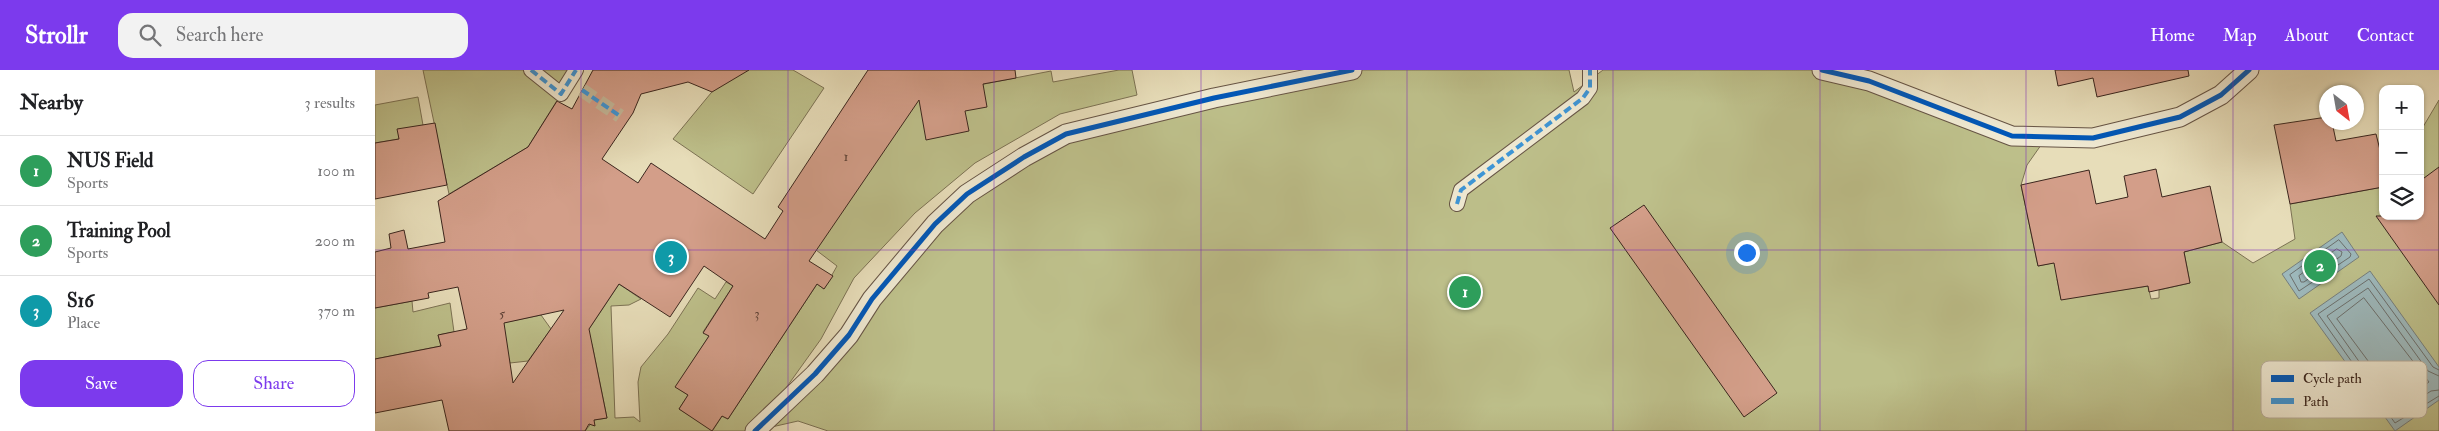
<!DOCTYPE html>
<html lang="en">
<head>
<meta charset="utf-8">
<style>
  :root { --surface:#fff; --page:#f2f2f2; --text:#202124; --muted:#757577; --line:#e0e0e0; --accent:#7c3aed }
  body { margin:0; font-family:"IM FELL Double Pica",serif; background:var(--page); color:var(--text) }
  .controls { position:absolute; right:15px; top:15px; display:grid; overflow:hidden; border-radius:10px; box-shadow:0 1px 4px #0004 }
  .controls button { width:45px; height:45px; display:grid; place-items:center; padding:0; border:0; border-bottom:1px solid var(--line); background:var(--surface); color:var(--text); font:25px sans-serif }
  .compass { position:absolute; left:1944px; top:15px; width:45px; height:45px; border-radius:50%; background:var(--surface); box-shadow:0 1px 4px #0004; rotate:149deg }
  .you { position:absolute; left:1371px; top:182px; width:18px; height:18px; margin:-12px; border:4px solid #fff; border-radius:50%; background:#1a73e8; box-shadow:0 0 0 8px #1a73e833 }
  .badge { display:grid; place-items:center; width:32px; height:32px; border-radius:50%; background:var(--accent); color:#fff; font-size:16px; font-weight:700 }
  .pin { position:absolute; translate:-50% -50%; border:2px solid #fff; box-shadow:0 1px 5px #0006 }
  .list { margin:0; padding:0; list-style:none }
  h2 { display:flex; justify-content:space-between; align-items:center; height:65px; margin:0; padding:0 20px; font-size:21px }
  h2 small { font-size:16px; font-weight:400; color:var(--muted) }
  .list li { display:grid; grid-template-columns:32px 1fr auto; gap:15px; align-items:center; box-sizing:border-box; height:70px; padding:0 20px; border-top:1px solid var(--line) }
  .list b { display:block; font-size:19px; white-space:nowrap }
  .list p { margin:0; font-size:16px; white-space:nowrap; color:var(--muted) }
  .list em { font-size:16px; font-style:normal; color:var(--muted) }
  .actions { display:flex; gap:10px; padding:15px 20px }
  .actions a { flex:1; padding:11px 0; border:1px solid var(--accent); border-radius:15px; text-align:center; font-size:18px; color:var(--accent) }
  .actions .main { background:var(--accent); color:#fff }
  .icon { flex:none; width:28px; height:28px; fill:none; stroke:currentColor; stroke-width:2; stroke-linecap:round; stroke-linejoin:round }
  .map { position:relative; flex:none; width:2064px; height:361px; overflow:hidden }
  header { display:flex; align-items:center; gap:30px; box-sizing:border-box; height:70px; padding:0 25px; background:var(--accent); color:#fff }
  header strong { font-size:24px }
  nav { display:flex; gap:28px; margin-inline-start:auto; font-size:18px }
  .search { width:350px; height:45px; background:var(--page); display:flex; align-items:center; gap:12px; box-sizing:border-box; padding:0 18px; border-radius:15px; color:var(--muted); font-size:19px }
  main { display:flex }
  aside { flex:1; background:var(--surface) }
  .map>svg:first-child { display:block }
  .green { fill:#bdbf8a; stroke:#7c7254 }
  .water { fill:#9db8bb; stroke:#767e7c }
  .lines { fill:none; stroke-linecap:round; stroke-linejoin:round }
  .shore { stroke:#6c6f6c; stroke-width:1 }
  .building { fill:#d39e89; stroke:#3b261e; fill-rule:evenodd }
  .pedestrian-tunnel { stroke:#c5b89a; stroke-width:14; stroke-dasharray:14 7; stroke-linecap:butt }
  .pedestrian-casing { stroke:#665445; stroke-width:16 }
  .minor-casing { stroke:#665445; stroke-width:21 }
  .pedestrian { stroke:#efe9d2; stroke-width:14 }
  .minor { stroke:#efe9d2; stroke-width:19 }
  .quiet { stroke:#3e95d5; stroke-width:4; stroke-dasharray:8 4; stroke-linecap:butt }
  .cycleway-casing { stroke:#efe9d2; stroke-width:8 }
  .cycleway { stroke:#0057b8; stroke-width:5 }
  .grid { fill:none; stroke:#7b2cbf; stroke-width:1; stroke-opacity:0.55 }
  .labels { text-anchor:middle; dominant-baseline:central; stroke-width:4.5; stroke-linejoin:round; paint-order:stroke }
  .number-label { font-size:14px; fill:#614439 }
  .key { fill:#efe9d2; stroke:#b9ae9c; stroke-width:1 }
  .key-label { font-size:14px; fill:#3b261e }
</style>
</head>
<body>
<header>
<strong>Strollr</strong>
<div class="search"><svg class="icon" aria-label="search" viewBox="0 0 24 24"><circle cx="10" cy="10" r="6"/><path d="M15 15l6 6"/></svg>Search here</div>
<nav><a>Home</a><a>Map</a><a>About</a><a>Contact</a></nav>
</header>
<main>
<aside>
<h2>Nearby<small>3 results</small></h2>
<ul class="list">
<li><span class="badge" style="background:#2e9e5b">1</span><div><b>NUS Field</b><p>Sports</p></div><em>100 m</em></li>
<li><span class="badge" style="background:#2e9e5b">2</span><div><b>Training Pool</b><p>Sports</p></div><em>200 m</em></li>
<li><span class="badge" style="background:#0f9aa8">3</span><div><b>S16</b><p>Place</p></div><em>370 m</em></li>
</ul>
<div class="actions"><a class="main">Save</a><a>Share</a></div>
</aside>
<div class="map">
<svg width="2064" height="361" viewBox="0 0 2064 361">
  <rect width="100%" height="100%" fill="#e7ddb9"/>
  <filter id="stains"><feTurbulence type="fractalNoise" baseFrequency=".004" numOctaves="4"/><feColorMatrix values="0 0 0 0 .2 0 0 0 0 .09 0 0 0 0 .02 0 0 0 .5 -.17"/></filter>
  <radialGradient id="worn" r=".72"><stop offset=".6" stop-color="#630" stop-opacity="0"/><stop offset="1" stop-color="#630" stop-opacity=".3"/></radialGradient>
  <path class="green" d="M48,0H201L153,77L74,124Z
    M355,0H418L449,18L378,124L298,69Z
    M744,0H757L762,25L685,44L600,93L540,143L479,208L446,269L383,357L497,229L611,111L691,64L980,0H1194L1199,22L1228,0H1438L1637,66L1671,68L1652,95L1646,115L1663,196L1763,175L1682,209L1686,229L1773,216L1776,229L1784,228V220L1815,213L1809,182L1847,172L1878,193L1920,169L1915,134L2008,117V146H2045V62L2064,30V361H453L423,351L379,361H210L219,350L232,348L217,274L210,265L244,214L266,229L254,235L236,236L240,348L259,347L265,352L263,312L266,297L293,264L323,218L340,229L351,212L358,216L328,262L334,266L301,317L313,325L304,339L338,360L347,346L353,349L442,214L449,219L462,196L441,180L537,28L676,1L678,12Z
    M43,27L51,72L23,59L24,69L0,73V35Z
    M37,231L38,242L75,233L79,262L63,265L66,276L0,289V238Z
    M166,245L176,259L153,291L135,293L112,256Z"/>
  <path class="water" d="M1967,162L1984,187L1924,229L1907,204Z
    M1995,201L2064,297V330L2020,361L1935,243Z"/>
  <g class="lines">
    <path class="shore" d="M1964,170L1976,184L1975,187L1924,221L1915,205Z
      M1962,179L1967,182L1966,186L1929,212H1926L1924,206Z
      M1989,228L2054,312L2025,334L1962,249Z
      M2064,300L2058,297L1994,209L1943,244L2020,353L2064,326
      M2064,306L2053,301L1993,218L1952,246L2021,344L2056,321L2064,320"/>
  </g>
  <path class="building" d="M218,0H374L337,22L313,12L266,24L258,43L227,89L263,113L276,93L390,169L408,141L403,137L493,0H640L641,8L608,14L612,37L590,41L594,61L551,70L544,30L434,191L458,206L449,219L442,214L353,349L347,346L337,361L304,339L313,325L300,317L334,266L328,263L358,216L329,196L295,247L244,214L214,259L232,348L219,350L220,356L214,354L210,361H74L67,330L0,343V289L66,276L63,265L92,259L83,217L53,223L54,228L0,238V182L16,178L14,164L29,160L33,179L70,172L63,131L153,77L182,31L197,39ZM189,240L138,313L129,253Z
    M1680,0H1813L1814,6L1722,27L1718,8L1683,16Z
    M1952,47V52H1957L1961,71L2001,64L2008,92V117L1915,134L1899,55Z
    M60,53L72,115L0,129V73L24,69L22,59Z
    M2064,97V235L2001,146H2045V111Z
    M1781,99L1787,127L1835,116L1847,172L1809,182L1815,213L1774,222L1773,216L1686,230L1679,193L1663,196L1646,115L1714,100L1721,134L1753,127L1749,106Z
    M1269,135L1402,323L1369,347L1235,158Z"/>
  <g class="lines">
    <path class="pedestrian-tunnel" d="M207,20L245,46"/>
    <defs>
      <path id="pedestrian" d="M156,0L186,24L201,0
        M1082,134L1086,120L1208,28L1215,18V0"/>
      <path id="minor" d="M1447,0L1494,11L1637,66L1718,68L1805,47L1846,25L1874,0
        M380,361L440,304L474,265L497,229L560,154L592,124L649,87L691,64L839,28L977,0"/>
    </defs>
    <use href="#pedestrian" class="pedestrian-casing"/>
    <use href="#minor" class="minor-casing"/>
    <use href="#pedestrian" class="pedestrian"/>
    <use href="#minor" class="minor"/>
    <path class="quiet" d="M156,0L186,24L201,0
      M207,20L245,46
      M1082,134L1086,120L1208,28L1215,18V0"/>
    <defs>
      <path id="cycleway" d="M1447,0L1494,11L1637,66L1718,68L1805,47L1846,25L1874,0
        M380,361L440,304L474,265L497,229L560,154L592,124L649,87L691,64L839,28L977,0"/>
    </defs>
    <use href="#cycleway" class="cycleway-casing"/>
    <use href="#cycleway" class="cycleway"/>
  </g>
  <path class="grid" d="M206,0V361M413,0V361M619,0V361M826,0V361M1032,0V361M1238,0V361M1445,0V361M1651,0V361M1858,0V361M0,180H2064"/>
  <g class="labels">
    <g class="number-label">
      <text x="471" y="86">1</text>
      <text x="127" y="243">5</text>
      <text x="382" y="243">3</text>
    </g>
  </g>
  <rect x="1886" y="291" width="166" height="57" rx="8" class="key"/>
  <rect x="1896" y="305" width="23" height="7" fill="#0057b8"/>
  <rect x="1896" y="328" width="23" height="6" fill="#3e95d5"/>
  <g class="key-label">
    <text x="1928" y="313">Cycle path</text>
    <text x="1928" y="336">Path</text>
  </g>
  <rect width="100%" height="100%" filter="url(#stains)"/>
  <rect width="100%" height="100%" fill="url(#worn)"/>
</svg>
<div class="controls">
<button>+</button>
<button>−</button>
<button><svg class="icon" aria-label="layers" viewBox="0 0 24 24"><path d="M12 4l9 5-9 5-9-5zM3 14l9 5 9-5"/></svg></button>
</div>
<svg class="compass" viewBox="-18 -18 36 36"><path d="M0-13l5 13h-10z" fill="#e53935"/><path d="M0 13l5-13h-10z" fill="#757577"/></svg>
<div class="you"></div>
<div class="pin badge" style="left:1090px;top:222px;background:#2e9e5b">1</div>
<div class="pin badge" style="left:1945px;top:196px;background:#2e9e5b">2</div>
<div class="pin badge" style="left:296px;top:187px;background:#0f9aa8">3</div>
</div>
</main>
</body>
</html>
